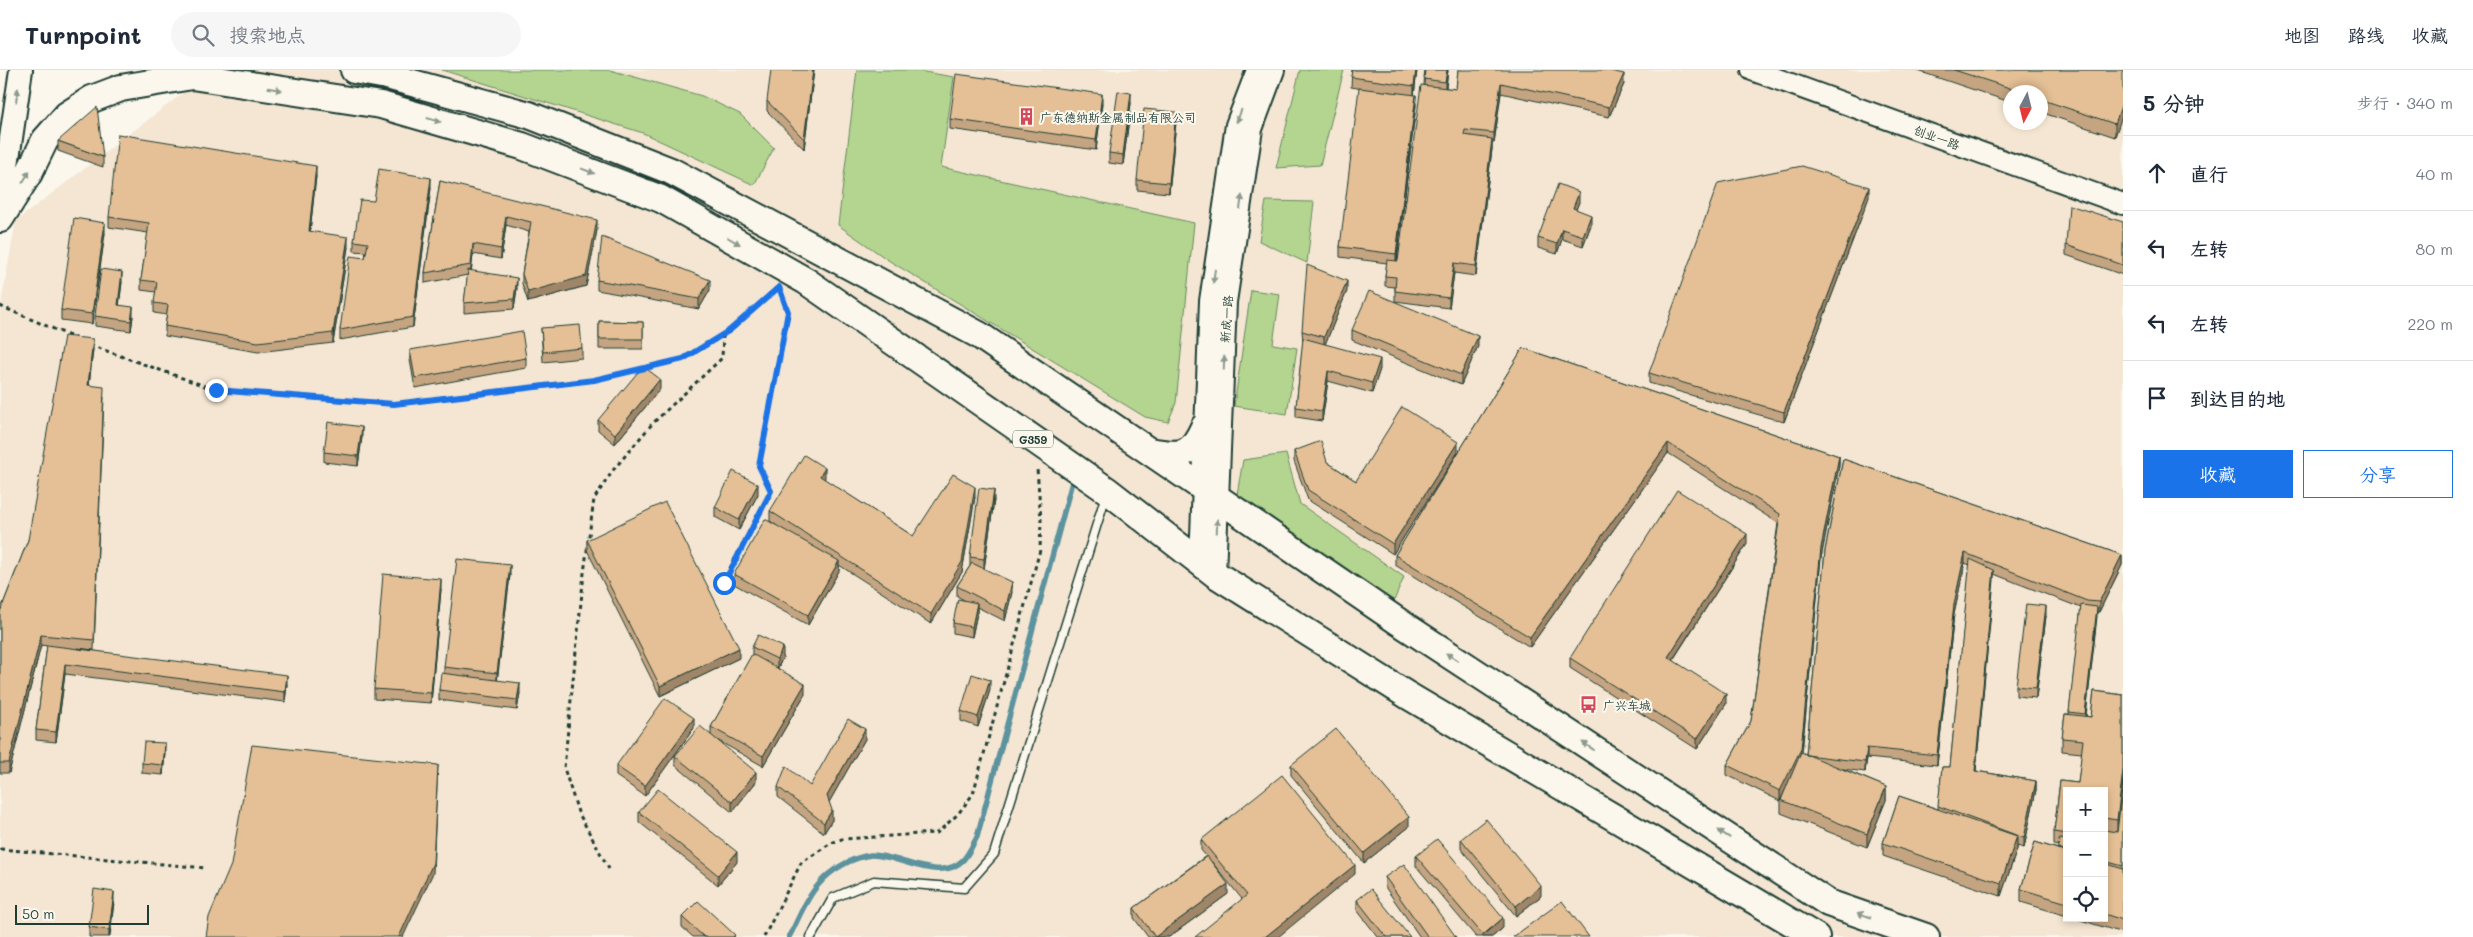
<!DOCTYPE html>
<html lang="zh">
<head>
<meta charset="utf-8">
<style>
  :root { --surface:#fff; --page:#f6f6f7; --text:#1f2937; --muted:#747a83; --line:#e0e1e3; --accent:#1a73e8 }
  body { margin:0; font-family:Mali,"LXGW WenKai TC",sans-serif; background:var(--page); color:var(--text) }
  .controls { position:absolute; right:15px; bottom:15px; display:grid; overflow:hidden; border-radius:0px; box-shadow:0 2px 8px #0003 }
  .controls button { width:45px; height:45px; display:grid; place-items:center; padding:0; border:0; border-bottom:1px solid var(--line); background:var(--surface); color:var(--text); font:25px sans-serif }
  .compass { position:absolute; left:2003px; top:15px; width:45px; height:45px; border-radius:50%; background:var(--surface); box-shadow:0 2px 8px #0003; rotate:187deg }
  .scale { position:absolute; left:15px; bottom:12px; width:134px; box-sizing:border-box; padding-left:5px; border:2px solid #1f3d34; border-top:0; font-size:14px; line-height:18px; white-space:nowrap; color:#1f3d34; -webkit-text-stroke:4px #fbf7ec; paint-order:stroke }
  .stop { position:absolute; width:15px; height:15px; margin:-11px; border:4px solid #1a73e8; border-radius:50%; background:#fff }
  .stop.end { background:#1a73e8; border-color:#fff; box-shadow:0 1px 5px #0008 }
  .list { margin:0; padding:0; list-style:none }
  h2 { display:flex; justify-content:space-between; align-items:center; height:65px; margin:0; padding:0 20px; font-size:21px }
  h2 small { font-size:16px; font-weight:400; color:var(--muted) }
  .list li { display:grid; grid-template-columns:32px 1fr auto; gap:15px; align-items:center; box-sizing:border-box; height:75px; padding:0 20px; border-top:1px solid var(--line) }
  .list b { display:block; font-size:19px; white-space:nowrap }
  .list em { font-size:16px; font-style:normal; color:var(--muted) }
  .actions { display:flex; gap:10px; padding:15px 20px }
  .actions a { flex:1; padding:11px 0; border:1px solid var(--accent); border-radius:0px; text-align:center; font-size:18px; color:var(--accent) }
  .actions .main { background:var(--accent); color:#fff }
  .icon { flex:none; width:28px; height:28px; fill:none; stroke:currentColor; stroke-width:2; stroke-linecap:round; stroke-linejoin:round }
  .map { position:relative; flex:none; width:2123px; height:867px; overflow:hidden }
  header { display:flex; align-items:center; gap:30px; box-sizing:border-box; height:70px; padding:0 25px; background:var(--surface); border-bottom:1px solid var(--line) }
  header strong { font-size:24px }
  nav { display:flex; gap:28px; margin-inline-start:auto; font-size:18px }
  .search { width:350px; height:45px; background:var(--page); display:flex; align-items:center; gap:12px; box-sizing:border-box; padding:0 18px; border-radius:28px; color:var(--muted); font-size:19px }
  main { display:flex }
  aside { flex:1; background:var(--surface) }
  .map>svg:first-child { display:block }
  .built { fill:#f4e6d2; fill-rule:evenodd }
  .green { fill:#b3d58f; stroke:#698962 }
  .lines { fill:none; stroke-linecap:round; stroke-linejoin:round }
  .stream { stroke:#5c939f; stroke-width:5.5 }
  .lane-casing { stroke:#1f3d34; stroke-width:11 }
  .secondary-casing { stroke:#1f3d34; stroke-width:24 }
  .primary-casing { stroke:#1f3d34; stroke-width:26 }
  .highway-casing { stroke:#1f3d34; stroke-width:30 }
  .path { stroke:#1f3d34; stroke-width:3; stroke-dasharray:4 4; stroke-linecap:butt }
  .lane { stroke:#fbf7ec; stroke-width:8 }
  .secondary { stroke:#fbf7ec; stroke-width:20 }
  .primary { stroke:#fbf7ec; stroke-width:22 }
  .highway { stroke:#fbf7ec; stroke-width:26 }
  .wall { fill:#c5a581; stroke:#1f3d34 }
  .shaded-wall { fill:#a08669; stroke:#1f3d34 }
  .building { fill:#e5c096; stroke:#1f3d34 }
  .oneway { fill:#8d9a90 }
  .route { stroke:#1a73e8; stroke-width:6 }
  .labels { text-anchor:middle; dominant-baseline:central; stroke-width:4; stroke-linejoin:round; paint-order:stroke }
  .shield { fill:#fbf7ec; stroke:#61756b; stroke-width:1 }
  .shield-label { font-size:11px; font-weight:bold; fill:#1f3d34 }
  .poi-label { font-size:12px; fill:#1f3d34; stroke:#fbf7ec; text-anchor:start }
  .street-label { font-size:12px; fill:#1f3d34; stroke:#fbf7ec }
</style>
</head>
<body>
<header>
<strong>Turnpoint</strong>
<div class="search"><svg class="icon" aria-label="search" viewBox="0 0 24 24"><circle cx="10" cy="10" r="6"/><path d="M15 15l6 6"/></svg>搜索地点</div>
<nav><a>地图</a><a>路线</a><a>收藏</a></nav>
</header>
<main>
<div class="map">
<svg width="2123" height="867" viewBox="0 0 2123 867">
  <rect width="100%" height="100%" fill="#fbf7ec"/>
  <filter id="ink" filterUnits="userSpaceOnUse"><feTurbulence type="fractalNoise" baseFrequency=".02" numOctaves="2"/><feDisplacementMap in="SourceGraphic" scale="10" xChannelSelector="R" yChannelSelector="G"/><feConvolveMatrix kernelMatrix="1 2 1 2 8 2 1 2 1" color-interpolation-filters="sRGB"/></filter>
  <g filter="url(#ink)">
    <path class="built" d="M176,0H2123V867H0V240L16,151L200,10ZM2010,22H2040V52H2010ZM2067,721H2104V848H2067Z"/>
    <path class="green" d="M442,0H610L702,26L740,44L774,78L754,115L643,63Z
      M857,0H912L954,7L941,97L1194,153L1176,333L1168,352L1145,347L888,190L838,155Z
      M1300,0H1344L1320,95L1276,98Z
      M1266,131L1314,132L1307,193L1259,171Z
      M1251,220L1280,224L1273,274L1297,278L1287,344L1234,336Z
      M1286,384L1300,434L1404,507L1391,538L1236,430L1243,390Z"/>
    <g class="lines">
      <path class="stream" d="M789,867C798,850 806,828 819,814C830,800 853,787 871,785C898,784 940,814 963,790C969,784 973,774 977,767L1072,412"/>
      <defs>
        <path id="lane" d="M811,867L833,828L874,811L964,818L994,784L1106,425"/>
        <path id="secondary" d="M1752,0L2123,134
          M1200,492L1210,231L1236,55L1257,0
          M1215,504L1226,232L1252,59L1274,0"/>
        <path id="primary" d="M0,143L21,0"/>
        <path id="highway" d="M354,0L387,6L529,45L671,101L979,265L1399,552L1828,833L1926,867
          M0,149L29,103L45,70L67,45L92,29L121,18L192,6L381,35L522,76L661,129L806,211L1108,421L1215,504L1407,625L1816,867
          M1149,381C1181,386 1190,388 1204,357"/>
      </defs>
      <use href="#lane" class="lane-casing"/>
      <use href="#secondary" class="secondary-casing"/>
      <use href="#primary" class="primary-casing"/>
      <use href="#highway" class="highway-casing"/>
      <path class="path" d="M0,236L75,268
        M90,275L216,320L394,334L594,310L683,289L731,260L777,218
        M723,513L771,421L759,396L788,242L781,222
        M0,779L206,798
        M609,799L578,742L564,698L584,503L594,429L614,399L652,354L722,288L723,265
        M764,867L801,793L831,773L842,769L937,763L958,744L973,724L1040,480L1041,450L1037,399"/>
      <use href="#lane" class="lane"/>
      <use href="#secondary" class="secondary"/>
      <use href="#primary" class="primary"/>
      <use href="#highway" class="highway"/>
    </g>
    <path class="wall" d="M814,0L804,79L767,41V31Z
      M1352,0H1417L1414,25L1416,35L1397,191H1398L1424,15L1425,0H1448L1446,18L1456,19L1458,0L1624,14L1609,47L1501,23L1494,73H1492V79L1476,206L1454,203L1449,238L1395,231V217L1385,216V206L1387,193L1340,187V177L1370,20L1351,17Z
      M1915,0H2123L2115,67L2040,42V22H2010V32Z
      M1131,33L1123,95L1109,93V83Z
      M1102,34L1096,80L950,59V49Z
      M1176,52L1169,123L1137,120V110Z
      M58,71L103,87V97L58,81Z
      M316,106L310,161L348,177L333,273L258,282L165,266V256L167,245L154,243V233L156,222L141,220V210L148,163L109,157V147Z
      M440,111L597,160L586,216L528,232L522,214V204L529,162L506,155L501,189L473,184L471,201L517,218L514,239L464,243V233L468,205L425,213V203Z
      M431,118L413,257L340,270V260L365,188L366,182L354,181V171L374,131Z
      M1869,127L1784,352L1649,313V303Z
      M1579,132L1576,139L1591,155L1583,176L1562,169L1557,184L1538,178V168Z
      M2123,152V205L2066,185V175Z
      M105,163L92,254L61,250V240Z
      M597,210L710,220L699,239L597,220Z
      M122,212L119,235L133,246L131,261L95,256V246Z
      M1347,221L1325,274L1380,299L1372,323L1328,311L1322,351L1296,347V337L1303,272L1302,261Z
      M599,251L643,252V279H599Z
      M541,258L582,278V288L543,292Z
      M1352,260L1478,276L1461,315L1352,270Z
      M1523,278L1839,386V396L1821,488L1802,683L1806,685L1825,481L1843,389L2122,485V495L2099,542H2097L2086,646L2091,647L2094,621L2123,625V863L2074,848H2104V721H2067V846L2021,832V819L2035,772L2058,779V776L2054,775V762L2060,711L2078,713L2082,683L2062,681V668L2065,644H2069L2081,538L1994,504L1976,701L2036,711V720L2024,778L2017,776V779L2001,826L1883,786V773L1899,726L1938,739L1942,697H1950L1970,495L1965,493L1954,544L1937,695L1867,688L1865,702L1843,699L1886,717V730L1867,777L1781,743V730L1785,721L1780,731L1727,705V695L1751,651L1778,453L1668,383L1530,577L1395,495V485Z
      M93,279L89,315L104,327L94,580L77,578L287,614L285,632L65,604L56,672L36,670V660L47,576L41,575L9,703H0V542L28,470Z
      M410,280L526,288V298L415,318L410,290Z
      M660,319L615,374L598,360V350Z
      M362,367L358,396L324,392V382Z
      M1294,381L1327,392L1356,411L1458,382L1393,484L1308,430L1294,391Z
      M825,408L824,409L913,466L975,427L962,502L931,554L839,495V501L808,555L734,514V504L776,455L770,451V441Z
      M758,424L739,460L715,447V437Z
      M994,430L984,499L983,498L1012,522L1005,551L977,537V543L972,567L953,563V553L964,530L957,526V516L970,496V487Z
      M587,470L739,588L660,626L587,480Z
      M1747,474L1673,590L1726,634L1697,679L1570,598V588Z
      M510,505L497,610L520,623L517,640L439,630V620L444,603V597Z
      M441,519L431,633L374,629V619Z
      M2046,546L2036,628L2016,626V616Z
      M752,577L783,587L778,598L805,624L763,696L717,670L756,712L732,742L675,695V686L711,665V657L752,585Z
      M990,620L978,657L961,651V641Z
      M694,658L645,726L616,706V696Z
      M865,669L829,732L832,750L824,763L778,727V717L810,716Z
      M165,683L163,705L142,703V693Z
      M1291,695L1409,757L1364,793L1291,705Z
      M639,742L737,792L718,815L639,752Z
      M1461,769L1541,826L1516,846L1461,779Z
      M1201,770L1355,804L1242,829L1211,791L1228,824L1169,867H1148L1134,848V838L1206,786L1201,780Z
      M1416,786L1503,858L1492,867H1476L1416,796Z
      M1385,807L1456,867H1420L1385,817Z
      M1357,830L1410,867H1378L1357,840Z
      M114,832L110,867H89V857Z
      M682,847L735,867H693L682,857Z"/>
    <path class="shaded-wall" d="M813,0H814L804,79V69Z
      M1416,0H1417L1414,26V16Z
      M1447,0H1448L1445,22V12Z
      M1624,4V14L1609,47V37Z
      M1501,13V23L1494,73V63Z
      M1131,23V33L1123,95V85Z
      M1102,24V34L1096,80V70Z
      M1416,25V35L1396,194V184Z
      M2123,30V43L2115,67V54Z
      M1176,42V52L1169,123V113Z
      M1492,69V79L1476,206V196Z
      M316,96V106L309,171V161Z
      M431,108V118L413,257V247Z
      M1869,117V127L1784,352V342Z
      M1579,122V132L1573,148V138Z
      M1591,145V155L1583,176V166Z
      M506,146V155L501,189V179Z
      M597,150V160L586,216L528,232V222Z
      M105,153V163L92,254V244Z
      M1562,159V169L1557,184V174Z
      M348,167V177L333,273V263Z
      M473,174V184L471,205V195Z
      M1454,193V203L1449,238V228Z
      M122,202V212L118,245V235Z
      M517,208V218L514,239V229Z
      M710,210V220L699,239V229Z
      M1347,211V221L1324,277V267Z
      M133,237V246L131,261V251Z
      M1478,266V276L1461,315V305Z
      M93,269V279L88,325V315Z
      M1380,289V299L1372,323V313Z
      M1328,301V311L1322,351V341Z
      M660,309V319L615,374V364Z
      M362,357V367L358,396V386Z
      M1458,372V382L1393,484V474Z
      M1668,373V383L1530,577V567Z
      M1839,386V396L1821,488L1801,689L1780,731V721L1821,478Z
      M825,398V408L820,416V406Z
      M758,414V424L739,460V450Z
      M975,417V427L962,502L931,554V544Z
      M994,420V430L984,499V489Z
      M1747,464V474L1668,597V587Z
      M1965,483V493L1954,544L1937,695V685L1954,534Z
      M2122,485V495L2099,542V532Z
      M839,491V501L808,555V545Z
      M510,495V505L497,613V603Z
      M1994,500V510L1975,711V701Z
      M441,509V519L431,633V623Z
      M1012,512V522L1005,551V541Z
      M977,533V543L972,567V557Z
      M2046,536V546L2036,628V618Z
      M2097,537V547L2085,654V644Z
      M41,565V575L9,703V693Z
      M783,577V587L777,599V589Z
      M739,578V588L660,626V616Z
      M65,594V604L56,672V662Z
      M287,605V614L285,632V622Z
      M990,610V620L978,657V647Z
      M520,613V623L517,640V630Z
      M805,614V624L763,696V686Z
      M1726,624V634L1697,679V669Z
      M694,648V658L645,726V716Z
      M865,659V669L827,736V726Z
      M165,673V683L163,705V695Z
      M1867,678V688L1865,702V692Z
      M438,695L433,803L403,867H399Z
      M2123,700V713L2117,763V750Z
      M756,702V712L732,742V732Z
      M2036,711V720L2024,778V768Z
      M1886,717V730L1867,777V764Z
      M832,740V750L824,763V753Z
      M1409,747V757L1364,793V783Z
      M2017,766V779L2001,826V813Z
      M737,782V792L718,815V805Z
      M1355,795V804L1278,867H1265Z
      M1228,814V824L1169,867H1155Z
      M1541,816V826L1516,846V836Z
      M114,822V832L109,867V860Z
      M1503,848V858L1492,867H1483V865Z"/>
    <path class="building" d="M771,0H813L804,69L767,31Z
      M1352,0H1416L1414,16L1351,7Z
      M1425,0H1447L1445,12L1424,9Z
      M1458,0H1606L1624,4L1609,37L1501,13L1494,63L1465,60L1464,65L1492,69L1476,196L1454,193L1449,228L1395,221L1396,207L1385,206L1387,190L1398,191L1421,15L1456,19Z
      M1954,0H2123V30L2115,54L2040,29V22H2022Z
      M956,4L1102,24L1096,70L950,49Z
      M1359,18L1416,25L1396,184L1340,177Z
      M1118,21L1131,23L1123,85L1109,83Z
      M97,37L103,87L58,71Z
      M1144,39L1176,42L1169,113L1137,110Z
      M118,64L316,96L309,161L348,167L333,263L258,272L165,256L168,235L154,233L157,212L141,210L149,153L109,147Z
      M1802,96L1869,117L1784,342L1649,303L1718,113Z
      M379,99L431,108L413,247L340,260L350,186L365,188L368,173L354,171L360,130L374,131Z
      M440,111L597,150L586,206L528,222L522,204L531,152L506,146L501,179L473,174L471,195L425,203Z
      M1558,114L1579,122L1573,138L1591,145L1583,166L1562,159L1557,174L1538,168Z
      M2069,135L2123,152V195L2066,175Z
      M74,148L105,153L92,244L61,240Z
      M602,167L710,210L699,229L597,210Z
      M1307,195L1347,211L1324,267L1302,261Z
      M101,199L122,202L118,235L133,237L131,251L95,246Z
      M468,200L517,208L514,229L464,233Z
      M1369,221L1478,266L1461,305L1352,260Z
      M599,251L643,252V269H599Z
      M580,255L582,278L543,282L541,258Z
      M522,261L526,288L415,308L410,280Z
      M64,266L93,269L88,315L104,317L94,570L41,565L9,693H0V542L28,470Z
      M1303,268L1380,289L1372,313L1328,301L1322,341L1296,337Z
      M1523,278L1839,386L1821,478L1801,679L1780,721L1727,695L1751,651L1780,444L1668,373L1530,567L1395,485Z
      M643,296L660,309L615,364L598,350Z
      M1402,337L1458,372L1393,474L1308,420L1294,381L1321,371L1327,392L1356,411Z
      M328,352L362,357L358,386L324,382Z
      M804,385L825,398L820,406L913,466L953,404L975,417L962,492L931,544L770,441Z
      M1843,389L2122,485L2099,532L2087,531L1965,483L1954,534L1937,685L1867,678L1865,692L1806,685L1825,481Z
      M733,401L758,414L739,450L715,437Z
      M979,418L994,420L984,489L970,487Z
      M1677,420L1747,464L1668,587L1726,624L1697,669L1570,588Z
      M665,432L739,578L660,616L587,470Z
      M765,449L839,491L808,545L734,504Z
      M457,489L510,495L497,603L444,597Z
      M1970,489L1994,500L1975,701L2036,711L2024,768L1938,736L1942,697H1950Z
      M972,493L1012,512L1005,541L957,516Z
      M383,504L441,509L431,623L374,619Z
      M958,529L977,533L972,557L953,553Z
      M2026,534L2046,536L2036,618L2016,616Z
      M2081,535L2097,537L2085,644L2069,642Z
      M758,565L783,577L777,589L752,577Z
      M47,575L287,605L285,622L65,594L56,662L36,660Z
      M752,584L805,614L763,686L711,657Z
      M441,603L520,613L517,630L439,620Z
      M972,604L990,610L978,647L961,641Z
      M2094,621L2123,625V700L2117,750L2104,748V721H2067V764L2054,762L2060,711L2078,713L2083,670L2062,668L2065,644L2091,647Z
      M665,628L694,648L645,716L616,696Z
      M848,649L865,659L827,726L832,740L824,753L778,717L786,696L810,716Z
      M700,656L756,702L732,732L675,686Z
      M1336,659L1409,747L1364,783L1291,695Z
      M144,672L165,673L163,695L142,693Z
      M252,675L438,695L433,793L399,867H206L209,847L231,795Z
      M1801,682L1886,717L1867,764L1781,730Z
      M1282,705L1355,795L1265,867H1195L1247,825L1201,770Z
      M2123,712V796L2104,791V760L2117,762Z
      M658,719L737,782L718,805L639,742Z
      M1899,726L2017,766L2001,813L1883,773Z
      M1486,749L1541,816L1516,836L1461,769Z
      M1437,769L1503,848L1483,865L1416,786Z
      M2059,769L2067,770V782L2058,779Z
      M2035,772L2067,782V833L2021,819Z
      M1207,786L1228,814L1155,867L1134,838Z
      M2104,793L2123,799V850L2104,844Z
      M1404,794L1456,867H1428L1385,807Z
      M94,819L114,822L109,860L89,857Z
      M1371,819L1410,867H1386L1357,830Z
      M698,831L735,865L733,867H704L682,847Z
      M1562,831L1589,867H1513Z"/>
    <defs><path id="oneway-solid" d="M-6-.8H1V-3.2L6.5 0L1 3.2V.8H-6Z" transform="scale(1.25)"/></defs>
    <g class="oneway">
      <use href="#oneway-solid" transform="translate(275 19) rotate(9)"/>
      <use href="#oneway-solid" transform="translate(17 25) rotate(-82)"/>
      <use href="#oneway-solid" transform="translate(1239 46) rotate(111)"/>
      <use href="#oneway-solid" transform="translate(434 50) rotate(16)"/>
      <use href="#oneway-solid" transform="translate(588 101) rotate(21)"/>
      <use href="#oneway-solid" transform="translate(26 107) rotate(-59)"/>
      <use href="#oneway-solid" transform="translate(1241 132) rotate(-82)"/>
      <use href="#oneway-solid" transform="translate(734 171) rotate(30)"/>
      <use href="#oneway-solid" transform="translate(1214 206) rotate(98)"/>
      <use href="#oneway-solid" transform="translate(1224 293) rotate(-88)"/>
      <use href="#oneway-solid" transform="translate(1217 456) rotate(-88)"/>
      <use href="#oneway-solid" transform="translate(1452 587) rotate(-147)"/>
      <use href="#oneway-solid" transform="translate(1588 676) rotate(-147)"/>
      <use href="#oneway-solid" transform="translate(1724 764) rotate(-147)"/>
      <use href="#oneway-solid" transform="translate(1864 845) rotate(-161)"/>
    </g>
  </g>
  <g class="lines" filter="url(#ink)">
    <path class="route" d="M216,320L394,334L594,310L683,289L730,260L779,217L788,242L759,396L771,421L724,513"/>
  </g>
  <defs>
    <symbol id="building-bare" viewBox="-9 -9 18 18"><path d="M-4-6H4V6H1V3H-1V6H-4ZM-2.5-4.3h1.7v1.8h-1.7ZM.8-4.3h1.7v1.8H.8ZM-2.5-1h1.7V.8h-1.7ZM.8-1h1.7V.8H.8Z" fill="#d1495b" stroke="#fbf7ec" stroke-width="2.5" paint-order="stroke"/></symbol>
    <symbol id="bus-bare" viewBox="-9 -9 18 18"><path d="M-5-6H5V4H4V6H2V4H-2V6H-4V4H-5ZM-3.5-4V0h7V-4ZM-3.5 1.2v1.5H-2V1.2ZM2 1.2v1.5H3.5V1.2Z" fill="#d1495b" stroke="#fbf7ec" stroke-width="2.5" paint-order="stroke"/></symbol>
  </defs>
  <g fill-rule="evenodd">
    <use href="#building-bare" x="1014" y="34" width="25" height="25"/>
    <use href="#bus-bare" x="1576" y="622" width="25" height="25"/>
  </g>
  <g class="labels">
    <rect class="shield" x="1013" y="360.5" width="40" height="17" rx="4"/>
    <g class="shield-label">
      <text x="1033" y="369">G359</text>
    </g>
    <g class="poi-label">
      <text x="1040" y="47">广东德纳斯金属制品有限公司</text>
      <text x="1603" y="635">广兴车城</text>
    </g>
    <g class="street-label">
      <text transform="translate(1937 67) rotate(20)">创业一路</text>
      <text transform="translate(1226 249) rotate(-86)">新成一路</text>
    </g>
  </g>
</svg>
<div class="controls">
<button>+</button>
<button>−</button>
<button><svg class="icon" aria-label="locate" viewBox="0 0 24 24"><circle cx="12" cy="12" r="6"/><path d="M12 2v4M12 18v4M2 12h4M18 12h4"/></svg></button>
</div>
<svg class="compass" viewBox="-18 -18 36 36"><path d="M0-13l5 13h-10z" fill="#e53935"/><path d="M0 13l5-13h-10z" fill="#747a83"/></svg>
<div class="scale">50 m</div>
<div class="stop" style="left:724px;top:513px"></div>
<div class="stop end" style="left:216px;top:320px"></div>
</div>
<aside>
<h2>5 分钟<small>步行 · 340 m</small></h2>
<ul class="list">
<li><svg class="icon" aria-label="ahead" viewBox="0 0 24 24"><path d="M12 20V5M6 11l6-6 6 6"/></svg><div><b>直行</b></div><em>40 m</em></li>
<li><svg class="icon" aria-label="left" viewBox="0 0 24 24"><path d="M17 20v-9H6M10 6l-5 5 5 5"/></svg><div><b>左转</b></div><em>80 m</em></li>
<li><svg class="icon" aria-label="left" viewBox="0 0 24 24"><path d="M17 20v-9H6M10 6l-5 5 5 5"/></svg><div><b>左转</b></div><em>220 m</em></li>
<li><svg class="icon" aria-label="arrive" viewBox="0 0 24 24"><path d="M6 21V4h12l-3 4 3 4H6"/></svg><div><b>到达目的地</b></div></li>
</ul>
<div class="actions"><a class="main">收藏</a><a>分享</a></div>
</aside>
</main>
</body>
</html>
